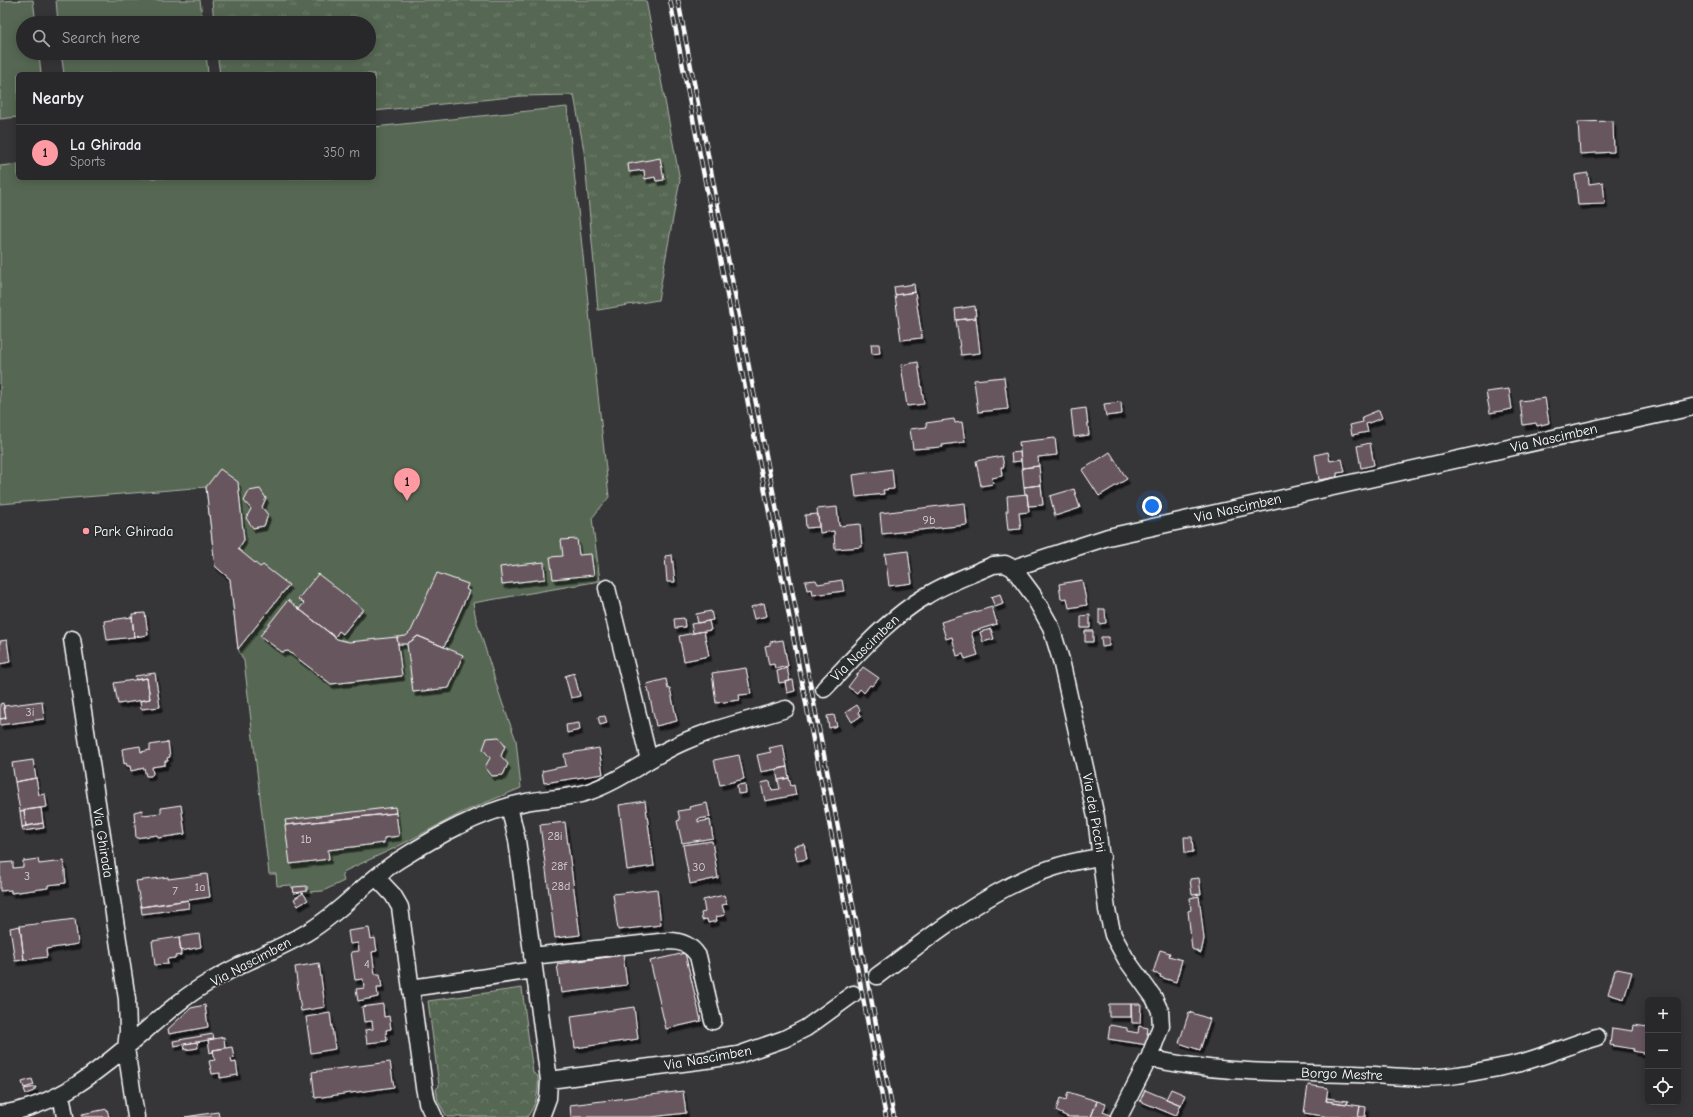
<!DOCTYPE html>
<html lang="en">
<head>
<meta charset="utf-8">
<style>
  :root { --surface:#28282a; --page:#343436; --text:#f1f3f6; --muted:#a5a6a8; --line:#444447; --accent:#ff9aa2 }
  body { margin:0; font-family:"Comic Neue",sans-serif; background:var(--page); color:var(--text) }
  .controls { position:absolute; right:12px; bottom:12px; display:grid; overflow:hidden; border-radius:6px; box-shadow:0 2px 10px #0003 }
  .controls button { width:36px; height:36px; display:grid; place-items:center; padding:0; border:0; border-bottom:1px solid var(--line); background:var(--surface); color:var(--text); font:20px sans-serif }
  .you { position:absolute; left:1152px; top:506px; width:14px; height:14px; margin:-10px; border:3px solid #fff; border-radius:50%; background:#1a73e8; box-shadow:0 0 0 6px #1a73e833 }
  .badge { display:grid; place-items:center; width:26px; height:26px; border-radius:50%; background:var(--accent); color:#111; font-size:13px; font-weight:700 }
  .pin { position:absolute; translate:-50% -33px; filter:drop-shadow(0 1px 2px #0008) }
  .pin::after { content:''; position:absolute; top:21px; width:14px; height:12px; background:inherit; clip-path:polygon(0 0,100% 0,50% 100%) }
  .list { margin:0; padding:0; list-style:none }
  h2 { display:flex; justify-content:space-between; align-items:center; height:52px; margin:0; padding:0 16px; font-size:17px }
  h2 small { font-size:13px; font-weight:400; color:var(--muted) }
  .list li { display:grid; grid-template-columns:26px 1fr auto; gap:12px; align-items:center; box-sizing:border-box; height:56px; padding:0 16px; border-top:1px solid var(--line) }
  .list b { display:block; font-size:15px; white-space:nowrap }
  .list p { margin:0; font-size:13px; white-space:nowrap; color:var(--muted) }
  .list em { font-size:13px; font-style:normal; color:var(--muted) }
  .icon { flex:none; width:22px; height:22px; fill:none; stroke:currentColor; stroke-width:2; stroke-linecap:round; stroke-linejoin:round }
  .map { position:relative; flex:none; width:1693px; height:1117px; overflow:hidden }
  .search { position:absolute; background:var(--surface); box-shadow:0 2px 10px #0003; left:16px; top:16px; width:360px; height:44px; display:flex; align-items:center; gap:10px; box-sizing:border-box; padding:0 14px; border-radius:22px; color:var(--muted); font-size:15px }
  .panel { position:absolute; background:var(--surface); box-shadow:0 2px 10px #0003; left:16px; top:72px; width:360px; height:108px; border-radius:6px }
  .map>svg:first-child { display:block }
  .grass { fill:url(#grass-tufts); stroke:#abb4a9 }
  .park { fill:url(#park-crowns); stroke:#abb4a9 }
  .garden { fill:#576853; stroke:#abb4a9 }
  .building { fill:#67565f; stroke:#fff; filter:url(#shadow) }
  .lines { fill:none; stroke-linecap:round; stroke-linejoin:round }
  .minor-tunnel { stroke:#4a494c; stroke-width:16; stroke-dasharray:16 8; stroke-linecap:butt }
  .minor-casing { stroke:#fff; stroke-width:19 }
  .minor { stroke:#2a2d2e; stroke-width:16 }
  .rail-casing { stroke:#fff; stroke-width:4.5 }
  .rail { stroke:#2a2d2e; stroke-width:3; stroke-dasharray:9; stroke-linecap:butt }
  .poi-dot { fill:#ff9aa2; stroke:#2a2d2e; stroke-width:1.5 }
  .labels { text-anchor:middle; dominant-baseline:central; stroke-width:3.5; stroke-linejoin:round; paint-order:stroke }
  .number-label { font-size:12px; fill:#d9d5d7 }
  .street-label { font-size:14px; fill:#fff; stroke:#2a2d2e }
  .poi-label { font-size:14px; fill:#fff; stroke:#2a2d2e; text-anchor:start }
</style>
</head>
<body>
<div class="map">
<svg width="1693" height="1117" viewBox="0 0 1693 1117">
  <defs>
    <pattern id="grass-tufts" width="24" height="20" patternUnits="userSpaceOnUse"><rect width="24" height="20" fill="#576853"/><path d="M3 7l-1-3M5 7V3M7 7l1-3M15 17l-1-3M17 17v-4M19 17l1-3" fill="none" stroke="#707f6d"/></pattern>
    <pattern id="park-crowns" width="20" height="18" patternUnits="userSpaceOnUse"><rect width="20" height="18" fill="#576853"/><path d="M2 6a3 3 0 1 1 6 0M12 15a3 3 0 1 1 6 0" fill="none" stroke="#707f6d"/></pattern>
    <filter id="shadow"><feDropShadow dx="2.5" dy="4.5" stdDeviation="0" flood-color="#0009"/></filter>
  </defs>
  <rect width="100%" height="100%" fill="#363538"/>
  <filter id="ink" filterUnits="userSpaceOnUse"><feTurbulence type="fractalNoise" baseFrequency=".025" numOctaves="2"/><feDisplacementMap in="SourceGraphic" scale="8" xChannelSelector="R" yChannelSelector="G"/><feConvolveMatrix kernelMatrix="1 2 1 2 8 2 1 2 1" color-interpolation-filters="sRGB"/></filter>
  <g filter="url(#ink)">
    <path class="grass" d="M212,0H646L680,180L658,300L598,310L584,151L574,95L521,96L374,111V74H220L217,53H369V23H214Z"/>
    <path class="park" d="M522,988L533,1073L538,1076C539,1091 537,1104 527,1117H447L438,1101L436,1089L439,1086L428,1001Z"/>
    <path class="garden" d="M33,0L36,23H23V53H39L41,74H18V117L0,119V1Z
      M56,0H200L203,23H58Z
      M61,53H206L208,74H64Z
      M567,107L609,497L592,518L600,581L473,603L476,619L502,702L516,740L521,788L463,812L397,847L345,871L342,874L344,881L323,891L294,893L293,888H292L291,885L277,886L276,874H269L244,661L238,649L230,579L215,566L206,487L0,504V166L18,164V178H374V127Z"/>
    <path class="building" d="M1613,121L1614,152L1580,154L1578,122Z
      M660,158L664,180L656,181L655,177L645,179L644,170L629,172L628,164Z
      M1588,173L1589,184L1603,182L1605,204L1578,205L1575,175Z
      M914,284L915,292L895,295L894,287Z
      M915,292L922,338L901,340L895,295Z
      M975,306L976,318L956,320L955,309Z
      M976,318L980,353L961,355L956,320Z
      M871,344H879L880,353L872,354Z
      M918,362L924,404L907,406L901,365Z
      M1004,377L1008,409L978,412L974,380Z
      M1509,389L1512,409L1490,413L1486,392Z
      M1545,398L1549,423L1537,426L1536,423L1523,425L1520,401Z
      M1121,402L1122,414L1106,416L1104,404Z
      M1086,408L1089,435L1074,437L1071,410Z
      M1379,410L1382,418L1366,424L1368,432L1352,435L1350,425L1363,422L1362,417Z
      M954,419L955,423L962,422L965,442L942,445L943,447L913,449L910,429L927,427L926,423Z
      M1055,438L1057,455L1038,457L1039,466L1022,468L1019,442Z
      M1370,443L1374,465L1361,468L1357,446Z
      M1020,452L1021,461L1012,462L1011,453Z
      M1110,452L1127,479L1099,496L1082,470Z
      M1328,452L1330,461L1342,459L1345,472L1337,473V477L1319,480L1315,455Z
      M1002,456L1004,467H1001L1002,476L992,478L993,484L981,486L976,461Z
      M1039,466L1041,485L1024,487L1022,468Z
      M220,469L238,482L244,540L238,549L260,567L263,565L289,585L238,649L230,579L215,566L206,487Z
      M892,469L894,489L883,490L884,494L856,497L853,475Z
      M1041,485L1043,505L1028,506L1027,494H1025L1024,487Z
      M260,489L266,498L262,507L268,515L264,526L253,528L246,518L251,509L244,501L249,491Z
      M1074,489L1080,508L1055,516L1050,496Z
      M1027,494L1029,512L1019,513L1021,529L1008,530L1006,511H1008L1007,496Z
      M965,503L967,525L882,534L880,513Z
      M837,507L839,526L860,524L862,547L835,549L834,531L820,533L817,509Z
      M818,514L819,527L806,528L805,515Z
      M577,539L579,555L591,554L594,575L553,579L550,557L563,556L561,540Z
      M908,551L912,583L889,586L885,554Z
      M672,555L675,582H667L665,556Z
      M544,562L545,579L502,584L500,567Z
      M437,573L468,584L466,589L469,591L444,647L418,636L407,644H398L397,637L406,636L411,631Z
      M318,574L363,609L343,634L339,631L335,637L299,609L304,603L298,599Z
      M816,580L818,584L842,580L844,591L813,595L812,589L807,590L805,581Z
      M1082,580L1087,605L1069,608L1067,598L1061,599L1059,584Z
      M1000,594L1003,604L995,607L991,597Z
      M288,600L337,639L349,642L397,637L402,676L331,684L288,651L282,652L260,636Z
      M764,603L767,616L754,619L751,607Z
      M992,607L997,624L971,632L978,655L965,659L963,654L957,656L952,637L946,639L941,622Z
      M1099,609H1105L1106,623L1099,624Z
      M711,611L713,620L698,623L696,614Z
      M145,613L148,635L134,637L132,614Z
      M1090,615V628H1081V616Z
      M132,617L134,637L107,640L104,621Z
      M684,618L685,627L675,628L674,619Z
      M709,621L711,630L693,633L691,624Z
      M991,629L994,639L983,642L980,632Z
      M704,631L709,656L684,661L679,636Z
      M1085,631H1093V642H1085Z
      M418,636L463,655L449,688L413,692L407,644Z
      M1101,637H1109V646L1102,647Z
      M7,640L10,662L0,664V641Z
      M783,640L788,666L775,669L774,664L769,665L765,646L770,645V642Z
      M863,667L879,678L872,686L870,685L864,693L860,689L857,693L848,687Z
      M746,668L751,694L739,695L740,700L716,703L712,673Z
      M787,668L790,681L779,683L777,671Z
      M155,673L160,707L141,709L140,701L150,699L147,678L136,680L135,676Z
      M574,673L580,696L571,698L565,676Z
      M147,678L150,699L118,704L114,683Z
      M666,679L668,689L670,688L677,721L656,726L647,684Z
      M793,680L795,691L787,693L785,682Z
      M42,701L44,719L0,725V719L6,718L4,706Z
      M3,703L6,718L0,719V704Z
      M857,705L860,710L858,712L861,716L852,722L846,712Z
      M834,715L837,726L829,728L827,716Z
      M605,716L607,723L600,725L598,717Z
      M579,723L580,730L567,733L566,725Z
      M499,737L505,746L501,756L508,764L503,775L492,776L485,767L490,758L483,749L487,738Z
      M168,742L170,757L167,758L168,761H165V765L152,767L153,774L151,776H146L144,768L131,771L130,766H127L126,763L124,764L122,749L140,746L141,752L150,750V745Z
      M783,745L787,767L761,772L757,755L771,752L769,748Z
      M599,748L603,774L544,783L542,771L566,766L564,754Z
      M739,755L744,779L720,785L714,760Z
      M33,760L36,778L15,782L12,763Z
      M787,767L789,778L778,780L776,770Z
      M36,778L39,795L45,794L47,807L20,811L15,782Z
      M789,778L791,786L794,785L796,795L765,801L761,783L770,781L772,790L780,789L778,780Z
      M745,784L746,793L738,794L737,785Z
      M645,801L654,866L627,870L619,805Z
      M707,803L710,817L698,819V822L710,820L713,838L682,843L677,821L680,820L678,811L690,809L689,807Z
      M181,805L185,834L158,838L157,835L136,838L134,812L142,810L143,815L161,813V808Z
      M395,807L396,813L286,825L285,820Z
      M41,808L43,823L26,826L24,810Z
      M24,810L26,826L22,827L20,811Z
      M396,813L399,836L384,838V843L328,850L329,859L290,864L285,825Z
      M565,822L580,935L555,938L540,825Z
      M43,823L44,828L23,831L22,827Z
      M1184,837H1192L1193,852L1185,853Z
      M712,841L718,878L690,884L683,845Z
      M804,844L807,859L797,861L794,846Z
      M38,859L39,864L64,861L66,883L48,885V888L11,893V890L0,891V863L13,862V868L23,867V861Z
      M207,874L210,897L141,907L136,881L168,877V879Z
      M1199,878L1201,894L1192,895L1190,879Z
      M307,886V891L294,893L293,887Z
      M657,889L661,925L618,930L613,894Z
      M303,893L308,900L298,906L294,899Z
      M724,895L727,904L722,905L725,915L716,917L717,921L708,923L707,919L702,920L701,913L705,912L703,900Z
      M1199,896L1204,939L1201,953L1192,949L1188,911L1191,910L1190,898Z
      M188,900L189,908L142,914L141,907Z
      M75,919L78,944L46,949L47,957L24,960L20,926Z
      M20,926L24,960L15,961L10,928Z
      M369,928L371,939L375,938L377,951L372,952L375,974H380L382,988H377L378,997L358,1001L356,989L364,988L363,979L355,980L351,952L359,951L358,943L350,944L348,931Z
      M199,934L201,947L181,951L179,937Z
      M179,937L181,955L175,956V958L167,959L168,964L155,965L152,941Z
      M1160,950L1170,953L1169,956L1182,960L1176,982L1160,977L1161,975L1153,973Z
      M685,953L701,1021L666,1029L650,961Z
      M623,955L627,985L561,993L557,964Z
      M319,963L325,1007L301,1011L295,967Z
      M1617,969L1632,972L1624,999L1608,994L1615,970H1617Z
      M383,1004L384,1017L389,1016L391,1029L386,1030L387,1041L367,1043L365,1030L373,1029L372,1021L364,1022L362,1007Z
      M1109,1004H1131V1017H1109Z
      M1131,1004H1141L1140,1023H1132Z
      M205,1005L208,1027L169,1034L168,1029L191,1008Z
      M634,1007L638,1039L575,1048L571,1016Z
      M1189,1012L1210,1019L1200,1050L1179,1043Z
      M330,1013L335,1049L311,1053L306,1017Z
      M1110,1025L1127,1028V1031L1138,1033L1139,1026L1148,1028L1147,1034L1155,1036L1154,1046L1108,1039Z
      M1634,1025L1648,1027V1054L1633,1051L1634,1049L1610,1045L1612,1028L1633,1031Z
      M213,1034L214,1039L174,1046L173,1041Z
      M224,1037L225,1048L213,1050V1052L210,1053L208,1040Z
      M197,1042L198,1048L185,1050L184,1044Z
      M232,1047L234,1058L231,1059L232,1063L236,1062L238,1075L220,1078V1073L212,1074L209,1061L215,1060L213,1050Z
      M390,1062L394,1087L315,1098L312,1072Z
      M32,1079L34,1085L24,1088L22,1082Z
      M1308,1085L1328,1088L1326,1101L1360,1106L1358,1117H1329L1304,1113Z
      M36,1087L34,1091L26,1094L24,1089Z
      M1171,1089L1185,1095L1181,1105L1166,1099Z
      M1145,1090L1181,1105L1176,1116L1140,1101Z
      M683,1091L686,1113L652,1117H571L570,1105Z
      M1068,1092L1097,1101L1091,1117H1068L1056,1111L1060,1098L1066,1100Z
      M1327,1098L1348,1101L1347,1104L1326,1101Z
      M1097,1101L1106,1104L1103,1112L1114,1117H1091Z
      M1360,1106L1366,1107L1365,1117H1358Z
      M107,1109L109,1117H82V1114Z
      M218,1112L219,1117H185Z"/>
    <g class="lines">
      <path class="minor-tunnel" d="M853,994L877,976"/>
      <defs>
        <path id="minor" d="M1013,568L1033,595L1051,627L1061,660L1096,817L1107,910L1113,935L1126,959L1154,998L1160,1011L1161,1026L1149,1058L1119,1117
          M607,588L649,760
          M72,639L127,999L128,1031L126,1048L136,1117
          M824,689C856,656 886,620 926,596C946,583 971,575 993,565L1005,564L1013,568L1108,537L1693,407
          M509,806L517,840L549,1080L548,1098L541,1117
          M376,877L393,895L400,907L424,1087L427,1102L434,1117
          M532,956L669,941C682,941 691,945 698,956L713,1021
          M877,976C944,927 1015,866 1102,857
          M411,988L534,970
          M1149,1058C1216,1074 1286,1072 1354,1074C1388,1075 1423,1081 1457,1075C1479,1071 1502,1068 1523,1062C1548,1055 1572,1044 1597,1037
          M549,1080L706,1060L738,1055L784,1039L806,1028L853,994
          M61,1094L65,1117
          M0,1114C76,1104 124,1045 181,1001C200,986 224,973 247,962C268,952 291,943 311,930C343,910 367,880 399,860C437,836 481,811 526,802C546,798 567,799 588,792C621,781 648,758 679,744C713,728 751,720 786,709"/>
      </defs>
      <use href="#minor" class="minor-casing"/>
      <use href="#minor" class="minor"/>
      <defs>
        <path id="rail" d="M670,0L886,1117
          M678,0L894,1117"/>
      </defs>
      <use href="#rail" class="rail-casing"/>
      <use href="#rail" class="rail"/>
    </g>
  </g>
  <circle class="poi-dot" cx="86" cy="531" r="4"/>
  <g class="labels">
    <g class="number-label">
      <text x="929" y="520">9b</text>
      <text x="30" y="712">3i</text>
      <text x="555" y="836">28i</text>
      <text x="306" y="839">1b</text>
      <text x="559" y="866">28f</text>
      <text x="699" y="867">30</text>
      <text x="27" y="876">3</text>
      <text x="561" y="886">28d</text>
      <text x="200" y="887">1a</text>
      <text x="175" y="891">7</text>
      <text x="367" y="964">4</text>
    </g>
    <g class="street-label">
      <text transform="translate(1554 438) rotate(-13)">Via Nascimben</text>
      <text transform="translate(1238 508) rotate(-13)">Via Nascimben</text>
      <text transform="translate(865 648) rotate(-44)">Via Nascimben</text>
      <text transform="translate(1094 813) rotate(80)">Via dei Picchi</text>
      <text transform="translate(103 843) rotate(81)">Via Ghirada</text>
      <text transform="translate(251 962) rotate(-28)">Via Nascimben</text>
      <text transform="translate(708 1058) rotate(-10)">Via Nascimben</text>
      <text transform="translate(1342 1074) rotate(2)">Borgo Mestre</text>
    </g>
    <g class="poi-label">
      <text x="94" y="531">Park Ghirada</text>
    </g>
  </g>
</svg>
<div class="controls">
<button>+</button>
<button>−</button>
<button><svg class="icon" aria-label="locate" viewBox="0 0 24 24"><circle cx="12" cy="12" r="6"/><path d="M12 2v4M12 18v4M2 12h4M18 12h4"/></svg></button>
</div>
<div class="you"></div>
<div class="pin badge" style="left:407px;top:501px">1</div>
<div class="search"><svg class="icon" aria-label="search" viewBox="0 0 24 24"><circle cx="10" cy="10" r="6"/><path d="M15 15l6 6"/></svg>Search here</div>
<section class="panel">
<h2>Nearby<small></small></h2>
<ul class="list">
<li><span class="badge">1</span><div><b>La Ghirada</b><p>Sports</p></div><em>350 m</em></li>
</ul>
</section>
</div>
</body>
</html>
